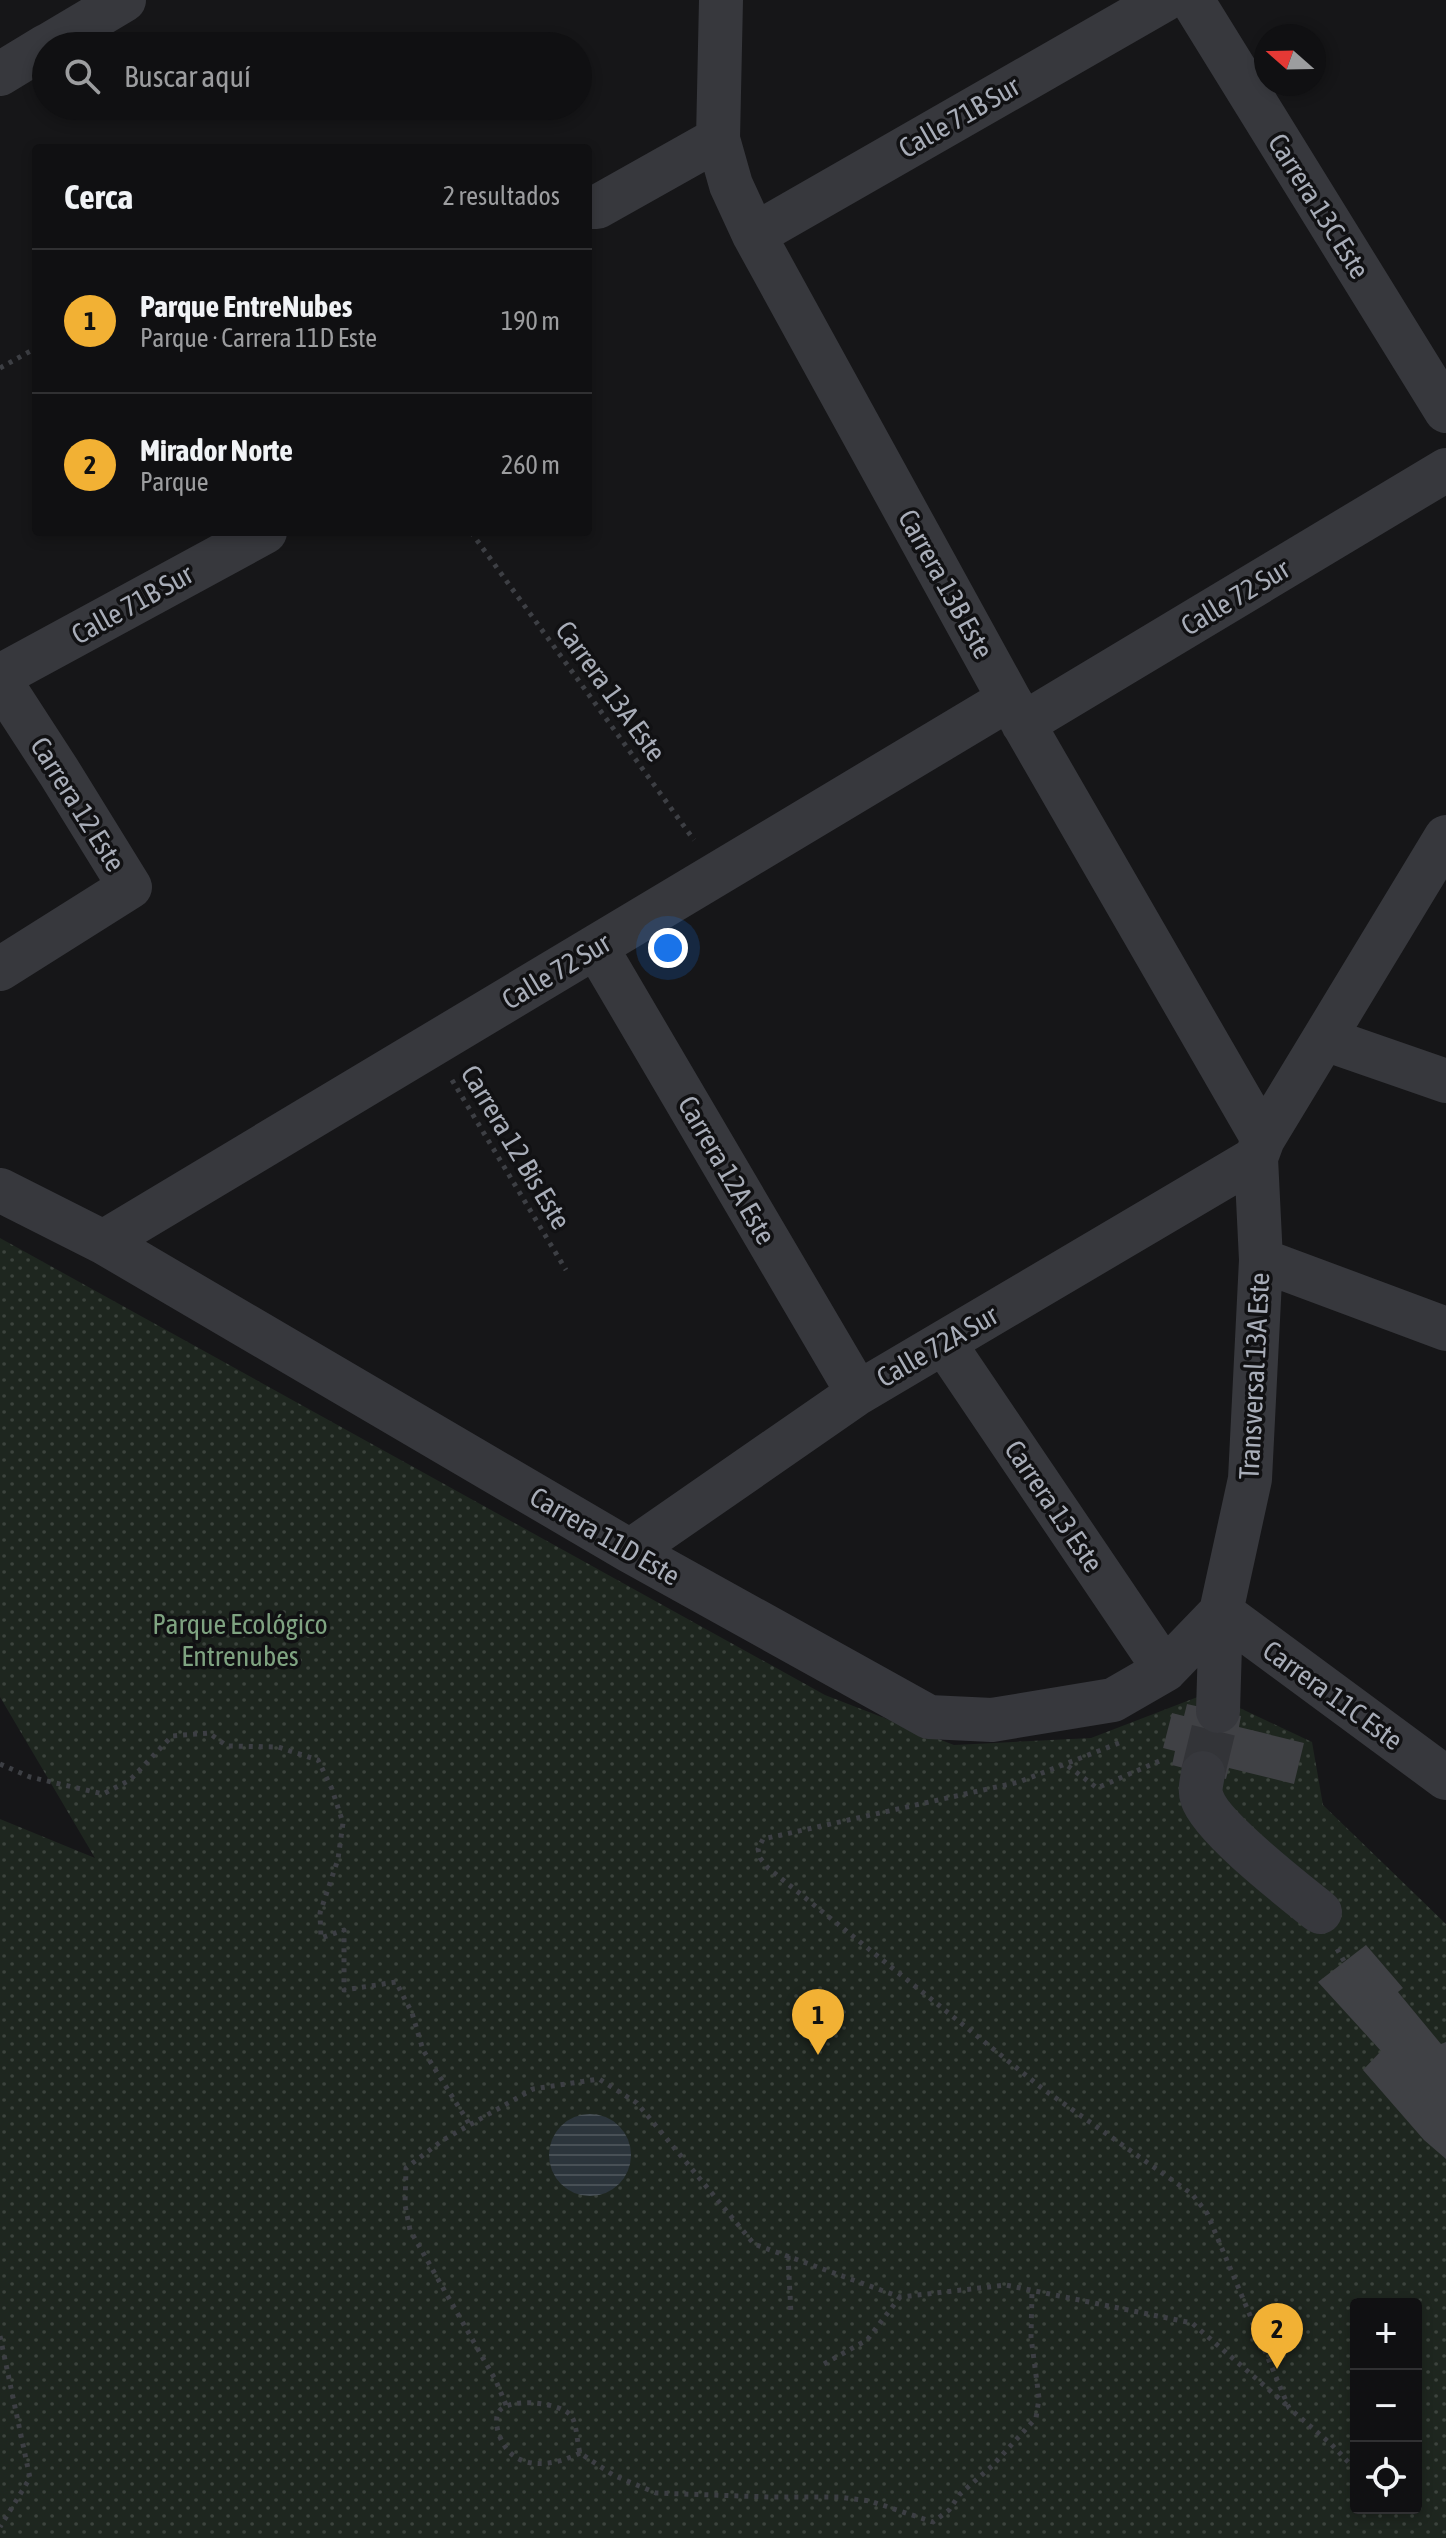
<!DOCTYPE html>
<html lang="es">
<head>
<meta charset="utf-8">
<style>
  :root { --surface:#101012; --page:#1e1e20; --text:#f1f3f6; --muted:#9c9d9f; --line:#303032; --accent:#f2b134 }
  body { margin:0; font-family:"Asap Condensed",sans-serif; background:var(--page); color:var(--text) }
  .controls { position:absolute; right:24px; bottom:24px; display:grid; overflow:hidden; border-radius:8px; box-shadow:0 4px 12px #0003 }
  .controls button { width:72px; height:72px; display:grid; place-items:center; padding:0; border:0; border-bottom:2px solid var(--line); background:var(--surface); color:var(--text); font:40px sans-serif }
  .compass { position:absolute; left:1254px; top:24px; width:72px; height:72px; border-radius:50%; background:var(--surface); box-shadow:0 4px 12px #0003; rotate:290deg }
  .you { position:absolute; left:668px; top:948px; width:28px; height:28px; margin:-20px; border:6px solid #fff; border-radius:50%; background:#1a73e8; box-shadow:0 0 0 12px #1a73e833 }
  .badge { display:grid; place-items:center; width:52px; height:52px; border-radius:50%; background:var(--accent); color:#111; font-size:26px; font-weight:700 }
  .pin { position:absolute; translate:-50% -66px; filter:drop-shadow(0 2px 4px #0008) }
  .pin::after { content:''; position:absolute; top:42px; width:28px; height:24px; background:inherit; clip-path:polygon(0 0,100% 0,50% 100%) }
  .list { margin:0; padding:0; list-style:none }
  h2 { display:flex; justify-content:space-between; align-items:center; height:104px; margin:0; padding:0 32px; font-size:34px }
  h2 small { font-size:26px; font-weight:400; color:var(--muted) }
  .list li { display:grid; grid-template-columns:52px 1fr auto; gap:24px; align-items:center; box-sizing:border-box; height:144px; padding:0 32px; border-top:2px solid var(--line) }
  .list b { display:block; font-size:30px; white-space:nowrap }
  .list p { margin:0; font-size:26px; white-space:nowrap; color:var(--muted) }
  .list em { font-size:26px; font-style:normal; color:var(--muted) }
  .icon { flex:none; width:44px; height:44px; fill:none; stroke:currentColor; stroke-width:2; stroke-linecap:round; stroke-linejoin:round }
  .map { position:relative; flex:none; width:1446px; height:2538px; overflow:hidden }
  .search { position:absolute; background:var(--surface); box-shadow:0 4px 12px #0003; left:32px; top:32px; width:560px; height:88px; display:flex; align-items:center; gap:20px; box-sizing:border-box; padding:0 28px; border-radius:44px; color:var(--muted); font-size:30px }
  .panel { position:absolute; background:var(--surface); box-shadow:0 4px 12px #0003; left:32px; top:144px; width:560px; height:392px; border-radius:8px }
  .map>svg:first-child { display:block }
  .park { fill:url(#park-dots); fill-rule:evenodd }
  .water { fill:url(#water-rules) }
  .building { fill:#404145 }
  .lines { fill:none; stroke-linecap:round; stroke-linejoin:round }
  .minor-tunnel { stroke:#333438; stroke-width:44; stroke-dasharray:44 22; stroke-linecap:butt }
  .path { stroke:#3d3f44; stroke-width:5; stroke-dasharray:4 6; stroke-linecap:butt }
  .minor { stroke:#37383d; stroke-width:44 }
  .labels { text-anchor:middle; dominant-baseline:central; stroke-width:7; stroke-linejoin:round; paint-order:stroke }
  .street-label { font-size:28px; fill:#a8adb8; stroke:#111113 }
  .park-label { font-size:28px; fill:#7fa381; stroke:#111113 }
</style>
</head>
<body>
<div class="map">
<svg width="1446" height="2538" viewBox="0 0 1446 2538">
  <defs>
    <pattern id="park-dots" width="8" height="8" patternUnits="userSpaceOnUse" patternTransform="scale(2)"><rect width="8" height="8" fill="#1e261f"/><path d="M2 2h.1M6 6h.1" fill="none" stroke="#3c433d" stroke-width="1.8" stroke-linecap="round"/></pattern>
    <pattern id="water-rules" width="6" height="5" patternUnits="userSpaceOnUse" patternTransform="scale(2)"><rect width="6" height="5" fill="#2c353c"/><path d="M0 2.5h6" fill="none" stroke="#485056"/></pattern>
  </defs>
  <rect width="100%" height="100%" fill="#161618"/>
  <path class="park" d="M0,1238L825,1695L954,1745L1091,1738L1208,1693L1312,1742L1323,1805L1446,1924V2538H0V1819L95,1858L0,1697ZM1356,2304H1416V2508H1356Z"/>
  <path class="water" d="M549 2155a41 41 0 1 1 82 0a41 41 0 1 1-82 0Z"/>
  <path class="building" d="M1187,1704L1241,1716L1239,1727L1304,1743L1294,1784L1229,1768L1226,1779L1172,1765L1175,1751L1163,1748L1172,1713L1184,1716Z
    M1366,1945L1403,1988L1398,1992L1441,2044L1446,2042V2159L1424,2140L1363,2070L1381,2051L1318,1982Z"/>
  <g class="lines">
    <path class="minor-tunnel" d="M1203,1773L1218,1711"/>
    <path class="path" d="M0,368L36,348
      M471,532L694,840
      M452,1080L566,1270
      M1119,1743L1019,1782L763,1839L758,1849L760,1858L768,1868L1043,2089L1192,2194L1207,2213L1289,2408L1331,2444L1356,2470
      M0,1764L30,1777L103,1794L130,1780L172,1736L209,1733L227,1746L278,1747L318,1760L332,1789L343,1823L338,1859L320,1913L321,1938L344,1930V1990L396,1982L412,2013L423,2050L470,2125
      M1068,1766L1097,1788L1164,1759
      M1337,1949L1344,1961
      M788,2256L791,2314
      M0,2336L30,2478L0,2527
      M824,2364L867,2340L900,2297
      M506,2405L496,2381L410,2230L405,2205L406,2168L443,2140L533,2089L599,2079L637,2103L754,2244L900,2297L1006,2285L1192,2323L1289,2407
      M580,2453C552,2467 514,2472 500,2437C497,2430 495,2420 498,2413C506,2396 563,2402 572,2417C577,2426 577,2443 580,2453L613,2475L656,2493L769,2497H839L870,2501L933,2522L949,2510L960,2494L992,2466L1036,2418L1039,2398L1031,2337L1032,2291"/>
    <path class="minor" d="M721,0L718,139L731,185L754,235L1009,699L1263,1139
      M1192,0L1446,411
      M47,46L124,0
      M0,74L46,46
      M588,207H597L718,139
      M754,235L1164,0
      M0,676L265,532
      M0,681L59,772L130,887L0,969
      M1023,724L1446,470
      M596,947L858,1393
      M1325,1039L1446,1081
      M0,1190L103,1242L630,1551L929,1717L992,1720L1113,1700L1165,1670L1221,1612
      M103,1242L1009,699
      M1261,1260L1446,1329
      M944,1343L1165,1670
      M630,1551L858,1393L1256,1158
      M1221,1612L1446,1778
      M1218,1711L1221,1612L1250,1479L1261,1260L1256,1158L1263,1139L1446,837
      M1203,1773C1202,1781 1199,1790 1202,1798C1211,1827 1294,1891 1320,1912"/>
  </g>
  <g class="labels">
    <g class="street-label">
      <text transform="translate(959 117) rotate(-30)">Calle 71B Sur</text>
      <text transform="translate(1319 206) rotate(58)">Carrera 13C Este</text>
      <text transform="translate(946 584) rotate(61)">Carrera 13B Este</text>
      <text transform="translate(1235 597) rotate(-31)">Calle 72 Sur</text>
      <text transform="translate(132 604) rotate(-29)">Calle 71B Sur</text>
      <text transform="translate(611 691) rotate(54)">Carrera 13A Este</text>
      <text transform="translate(78 804) rotate(58)">Carrera 12 Este</text>
      <text transform="translate(556 971) rotate(-31)">Calle 72 Sur</text>
      <text transform="translate(516 1147) rotate(59)">Carrera 12 Bis Este</text>
      <text transform="translate(727 1170) rotate(60)">Carrera 12A Este</text>
      <text transform="translate(937 1346) rotate(-30)">Calle 72A Sur</text>
      <text transform="translate(1254 1376) rotate(-87)">Transversal 13A Este</text>
      <text transform="translate(1054 1506) rotate(56)">Carrera 13 Este</text>
      <text transform="translate(605 1536) rotate(30)">Carrera 11D Este</text>
      <text transform="translate(1333 1695) rotate(36)">Carrera 11C Este</text>
    </g>
    <g class="park-label">
      <text x="240" y="1624">Parque Ecológico<tspan x="240" dy="32">Entrenubes</tspan></text>
    </g>
  </g>
</svg>
<div class="controls">
<button>+</button>
<button>−</button>
<button><svg class="icon" aria-label="locate" viewBox="0 0 24 24"><circle cx="12" cy="12" r="6"/><path d="M12 2v4M12 18v4M2 12h4M18 12h4"/></svg></button>
</div>
<svg class="compass" viewBox="-18 -18 36 36"><path d="M0-13l5 13h-10z" fill="#e53935"/><path d="M0 13l5-13h-10z" fill="#9c9d9f"/></svg>
<div class="you"></div>
<div class="pin badge" style="left:818px;top:2055px">1</div>
<div class="pin badge" style="left:1277px;top:2369px">2</div>
<div class="search"><svg class="icon" aria-label="search" viewBox="0 0 24 24"><circle cx="10" cy="10" r="6"/><path d="M15 15l6 6"/></svg>Buscar aquí</div>
<section class="panel">
<h2>Cerca<small>2 resultados</small></h2>
<ul class="list">
<li><span class="badge">1</span><div><b>Parque EntreNubes</b><p>Parque · Carrera 11D Este</p></div><em>190 m</em></li>
<li><span class="badge">2</span><div><b>Mirador Norte</b><p>Parque</p></div><em>260 m</em></li>
</ul>
</section>
</div>
</body>
</html>
